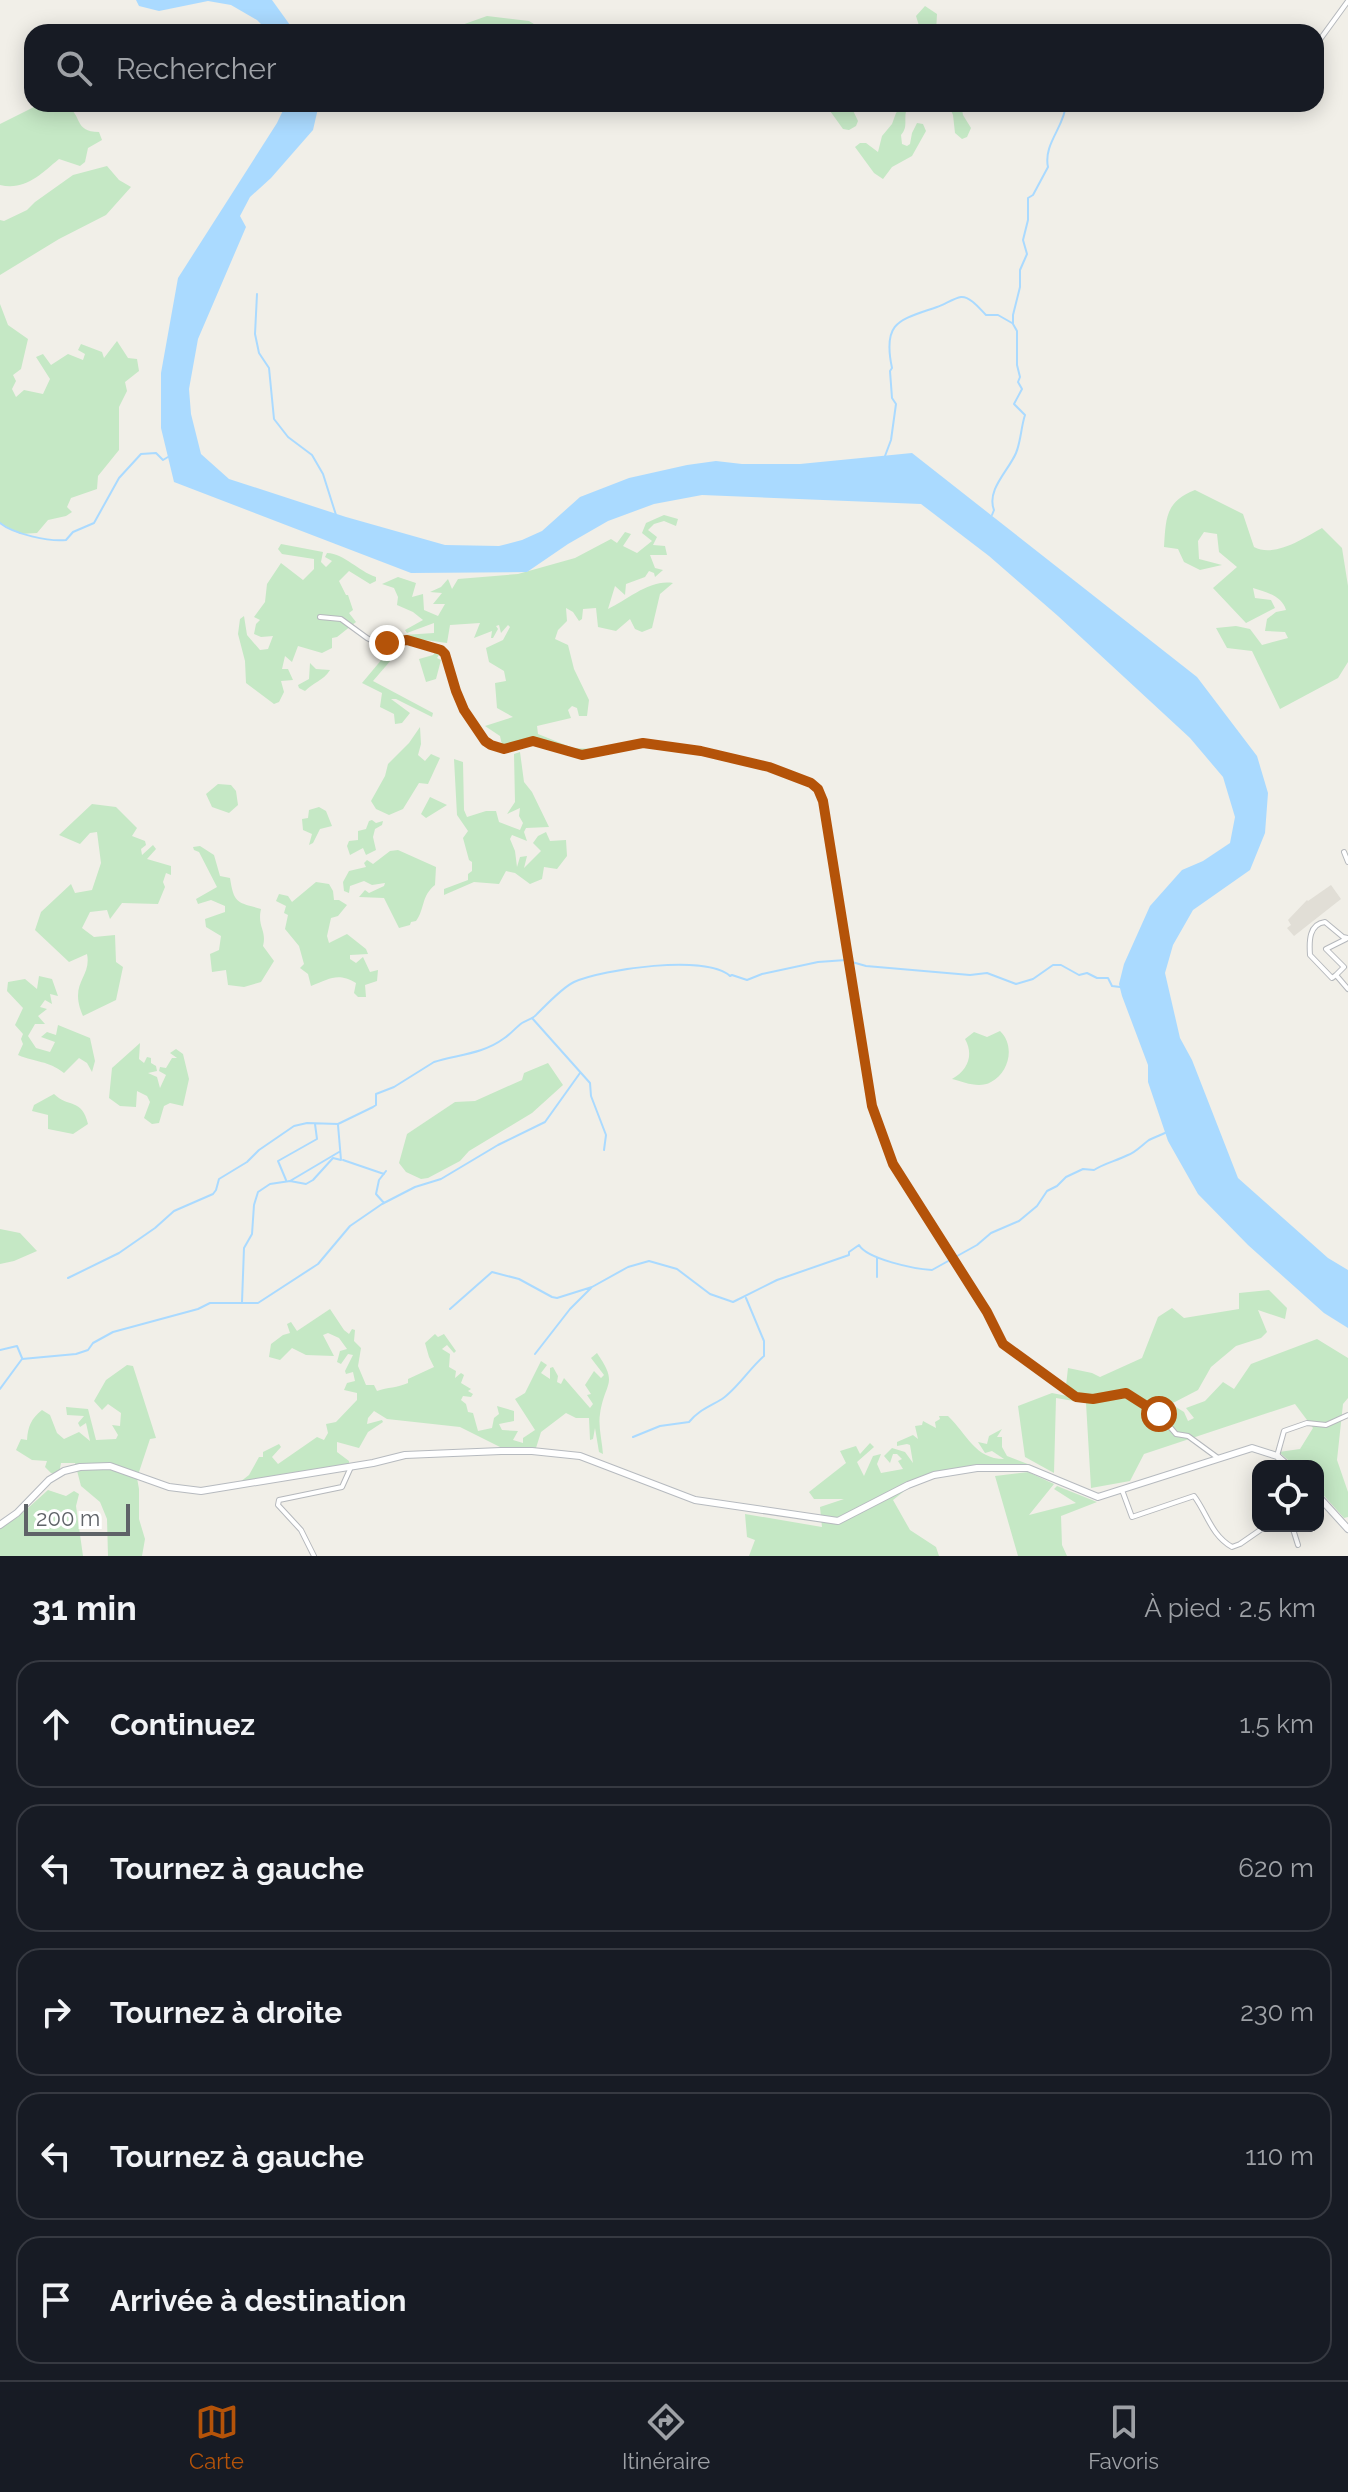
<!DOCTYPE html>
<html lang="fr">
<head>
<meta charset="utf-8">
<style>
  :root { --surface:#171b24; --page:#242831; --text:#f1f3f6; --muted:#9ea1a6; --line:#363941; --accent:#b45309 }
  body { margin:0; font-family:Raleway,sans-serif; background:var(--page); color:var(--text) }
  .controls { position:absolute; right:24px; bottom:24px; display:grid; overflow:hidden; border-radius:16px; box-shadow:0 4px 20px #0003 }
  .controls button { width:72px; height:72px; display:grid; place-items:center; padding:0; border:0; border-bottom:2px solid var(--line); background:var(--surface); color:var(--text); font:40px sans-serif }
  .scale { position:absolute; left:24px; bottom:20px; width:106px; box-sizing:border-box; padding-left:8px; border:4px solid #5f6368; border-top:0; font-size:22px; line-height:28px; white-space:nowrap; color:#5f6368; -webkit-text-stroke:6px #fff; paint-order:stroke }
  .stop { position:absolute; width:24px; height:24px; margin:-18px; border:6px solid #b45309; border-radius:50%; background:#fff }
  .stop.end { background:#b45309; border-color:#fff; box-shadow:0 2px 8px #0008 }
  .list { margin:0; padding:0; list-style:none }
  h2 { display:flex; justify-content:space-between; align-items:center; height:104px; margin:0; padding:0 32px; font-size:34px }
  h2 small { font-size:26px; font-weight:400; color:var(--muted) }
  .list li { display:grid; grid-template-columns:52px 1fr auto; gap:24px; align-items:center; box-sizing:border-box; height:128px; margin:0 16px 16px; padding:0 16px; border:2px solid var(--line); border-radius:24px }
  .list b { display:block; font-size:30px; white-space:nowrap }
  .list em { font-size:26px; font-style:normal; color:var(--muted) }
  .icon { flex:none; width:44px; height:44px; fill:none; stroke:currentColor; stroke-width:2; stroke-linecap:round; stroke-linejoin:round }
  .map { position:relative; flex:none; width:1348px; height:1556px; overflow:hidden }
  .search { position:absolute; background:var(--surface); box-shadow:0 4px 20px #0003; left:24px; right:24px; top:24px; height:88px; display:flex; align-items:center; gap:20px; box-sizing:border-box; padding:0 28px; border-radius:24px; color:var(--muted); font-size:30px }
  .sheet { height:824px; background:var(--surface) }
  nav { display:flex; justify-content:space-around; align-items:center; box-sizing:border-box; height:112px; border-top:2px solid var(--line); background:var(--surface); font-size:22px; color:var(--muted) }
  nav a { display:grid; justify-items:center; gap:4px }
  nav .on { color:var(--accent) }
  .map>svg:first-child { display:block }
  .education { fill:#e1ded6 }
  .green { fill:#c5e8c5 }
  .water { fill:#aadaff }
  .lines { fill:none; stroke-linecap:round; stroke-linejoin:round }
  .stream { stroke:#aadaff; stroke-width:2 }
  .street-casing { stroke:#b5b8bc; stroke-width:6 }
  .secondary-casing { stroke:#b6babf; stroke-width:8 }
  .street { stroke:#fff; stroke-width:4 }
  .secondary { stroke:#fff; stroke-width:6 }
  .route { stroke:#b45309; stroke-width:10 }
</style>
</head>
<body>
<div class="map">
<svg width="1348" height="1556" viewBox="0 0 1348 1556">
  <rect width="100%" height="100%" fill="#f1efe8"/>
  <path class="education" d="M1331,885L1341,899L1294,936L1287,928L1291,925L1288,920L1307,900L1308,901Z"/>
  <path class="green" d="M925,6L937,14L936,32H921L916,16Z
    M487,16L529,21L547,32H442Z
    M40,104C49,104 59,102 66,106C83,114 73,132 99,132L102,140L88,148L85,162L80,166L59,159C41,174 25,191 0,185V124Z
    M825,104H850L858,121L856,126L849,130L843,129Z
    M948,104H961L963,115L971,128L967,137L962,139L955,133L953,115Z
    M902,106L906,111C904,121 908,127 901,135L902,144L907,146L910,144L912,133L917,123L923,124L926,131L912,156L892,167L883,179L874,173L855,147L860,143H866L878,152L882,136L892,124L896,113Z
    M107,166L119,180L131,187L106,215L59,239L0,275V220L4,221L27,210L35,202L73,175Z
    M0,304L8,325L28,339L21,369L13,375L16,381L12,389L16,397L24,390L43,394L50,379L36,357L43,354L51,365L68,354L83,360L85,354L78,350L81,344L102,352L104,358L117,341L128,358L137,359L139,371L125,382L127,391L119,407V450L98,476L97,489L71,498L67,507L72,512L66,516L48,520L37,533L20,534L0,523Z
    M1195,490L1243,514L1254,547C1275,558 1304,538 1322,528L1342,548L1348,586V662L1338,678L1280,709L1252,651L1227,648L1216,628L1236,626L1250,629L1262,645L1288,638L1285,632L1265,631L1267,619L1276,612L1286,610C1282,596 1266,592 1253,588L1255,598L1271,600L1275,608L1246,623L1213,588L1237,567L1219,552L1217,534L1204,532L1198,541L1199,559L1222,565L1200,570L1184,562L1178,549L1164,547C1166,518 1165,502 1195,490Z
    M664,515L678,519L676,526L664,521L654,524L648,530L657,537L653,545L665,546L667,555H650L655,568L663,570L655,577L654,573L649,571L645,577L626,584L625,595L615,586L608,609C627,600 650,579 673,583L660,594L652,628L642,632L635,629L630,619L616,631L598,627L596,608L583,609L582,619L579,621L573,612L566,608L567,621L558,630L555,639L568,645L574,669L589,700L587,716H579L577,708L572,706L568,710L571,718L537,726L538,734L573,748L596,749L577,758L557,752L533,739L508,747L502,745L500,736L485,726L513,717L497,708L495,683L506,681L504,671L489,662L486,648L503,640L510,627L508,625L501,633L499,625L496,626L498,629L493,638H491L492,631L474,638L480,623L450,625L447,643L410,638L373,681L433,713L432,717L396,699H391L410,713L402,723L395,724L394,714L380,707L382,693L362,683L393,646L389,645L388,636L434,633V623L407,633L405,630L423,620L413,612L397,605L398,597L394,588L382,584L398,577L416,583L412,597L423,594L424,610L438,616L445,604H433L442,593L430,592L441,587L448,579L452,589L458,579L518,574L575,558L611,539L617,543L625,532L631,534L623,546L637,553L652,541L642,533L646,523Z
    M281,544L323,552L321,562L326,567L332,561L325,557L327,553C345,554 358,571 376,577V581L370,584L349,571L339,581L346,595H348L353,610L349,613L356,622L337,637L332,638V648L322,653L298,646L292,662L285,656L282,669H288L293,680L281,681L284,692L279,702L274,704L246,683L245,661L238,634L240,619L244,616L247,635L260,650L268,649L273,636L261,637L254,634L256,624L260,620L254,617L265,602L267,584L281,563L303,580L314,569V559L282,554L278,549Z
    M438,649L441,652L437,658L441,660L436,679L426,682L419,659L433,655Z
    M310,663L316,669L330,670C323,681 314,682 305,691L299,688L298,685L309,679Z
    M420,727L421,744L418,755L425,761L431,754L440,758L428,784L419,783L403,809L389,815L376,809L371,801L385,776L388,764L409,743Z
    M520,752L524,782L532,792L549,827L526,828L524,832L527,841L512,835L510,839L515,851L517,867L520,857L527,856L524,868L541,851L533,843L538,836L546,832L550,841L566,840L567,856L557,869L544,867L542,879L530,884L515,873L506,871L499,884L474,882L444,895V889L468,880V874L472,871V862L469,860L463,838L468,831L457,815L454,759L463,762L464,810L467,817L486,811H496L499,822L520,830L523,823L519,816L520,808L507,814L515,802L514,754Z
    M218,784L231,785L236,791L238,805L229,813L212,807L206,794Z
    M430,797L447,805L426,818L421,814Z
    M92,804L116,807L137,828L132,836L145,841L146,845L141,849L142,855L153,845L156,849L147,859L171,866V875L166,873L163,882L165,887L158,904L122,903L110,919L107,910L90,912L82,928L94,937L115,935L116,962L123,967L116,1000L83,1016C68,982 92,978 87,954L69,962L35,930L41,912L71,884L75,893L92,890L101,863L97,832L90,833L80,844L59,835Z
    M319,807L326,811L332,826L320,829L313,843L309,845L312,834L303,830L302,819L308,818L309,810Z
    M372,820L376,823L383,821L382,825L375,829L373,837L376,850L366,855L363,848L350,855L347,846L349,841L358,840V831L366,829L369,821Z
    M200,846L214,855L220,876L230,878C234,904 237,902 261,909C257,927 267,930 263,946L274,961L261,982L244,987L228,985L226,970L212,972L210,954L219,950L221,936L206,927L205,919L225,912V906L211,900L198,904L196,899L217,887L199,852L194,850L193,847Z
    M398,850L436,867L435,885C421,896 425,909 416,921L411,922L410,925L399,928L384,898L359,897L365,890L369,893L384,886L385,883L372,885L364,881L350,886L349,893L344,891L343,882L349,871L366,867L364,863L367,860L373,864L390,851Z
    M316,882L329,884L333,891L334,900H339L347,905L338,916L331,918L327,936L329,943L347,934L366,949L368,954L350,955V959L356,963L363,957L370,972L378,970L377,981L365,985L366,997H358L354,993L356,983C337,972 330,979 311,986L308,974L300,968L304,964L299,946L285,929L288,915L284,913L286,906L276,901L279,894L288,896L292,902Z
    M39,976L52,979L58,996L50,994L52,1004L45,1000L40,1007L47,1009L38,1016L45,1024H35L28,1036L36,1048L50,1052L55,1042L41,1037L47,1032L56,1035L58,1025L90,1038L95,1061L92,1072L87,1063L79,1058L64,1073C47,1060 37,1063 18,1055L23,1044L21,1039L23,1034L15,1025L23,1008L7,991L8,982L25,979L37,989Z
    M1000,1031C1015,1045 1010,1072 991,1082C979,1089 964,1082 952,1079C968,1070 974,1055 965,1039L974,1032L987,1037Z
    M140,1043L139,1059L144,1063L147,1057L151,1058V1063L156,1066L157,1071L148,1073L157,1077L160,1088L166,1075L159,1071L160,1067L166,1068L172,1058H177L170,1053L176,1049L183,1054L189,1079L183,1106L170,1103L164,1106L159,1123L152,1124L144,1118L150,1102L147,1096L137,1091L136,1107L120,1106L109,1098L112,1068Z
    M548,1063L563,1085L532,1113L469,1151L460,1161L428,1178L421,1179L406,1172L399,1163L407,1134L455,1102L475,1101L522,1080L524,1073Z
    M54,1094C68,1108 82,1098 88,1124L73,1134L48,1129V1115L32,1111L34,1105Z
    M0,1229L20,1233L37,1251L14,1261L0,1264Z
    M1269,1290L1287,1308L1285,1319L1258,1310L1267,1332L1261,1338L1236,1346L1211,1367L1198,1390L1171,1404L1184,1412L1188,1421L1194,1418L1186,1408L1205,1401L1223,1382L1234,1389L1251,1364L1317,1339L1348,1358V1398L1343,1404L1337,1460L1348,1492V1517L1344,1518L1318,1489V1466H1295L1279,1452L1300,1449L1313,1428L1295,1404L1144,1454L1130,1481L1091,1488L1086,1403L1056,1398L1054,1473L1025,1457L1018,1406L1052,1393L1077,1398L1066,1386L1068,1368L1092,1373L1100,1377L1142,1358L1158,1317L1172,1308L1184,1318L1239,1309V1293Z
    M330,1309L344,1330L349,1334L352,1329L355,1330L354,1341L361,1348L358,1366L366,1385H374L377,1391C388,1387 397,1388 408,1383V1379L434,1367L429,1357L425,1343L435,1334L438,1337L444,1334L456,1351L454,1353L447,1345L442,1349L450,1354L449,1367L456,1371L455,1378L461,1373L464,1375L461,1383L471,1389L468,1391L473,1394L471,1397L463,1396L461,1400L466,1404L468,1412L473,1413L478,1431L492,1428L494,1418L499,1414L497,1406L514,1411V1421L499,1424L502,1430L518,1431L513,1440L523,1443V1438L535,1430L515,1399L525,1393L541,1361L547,1365L541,1373L550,1379V1368L553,1367L558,1376L557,1382L561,1384L564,1378L590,1408L593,1404L587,1395L591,1394L585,1385L594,1371L601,1378L604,1375L591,1358L597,1353C619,1385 605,1381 600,1414C598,1426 602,1441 603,1454L599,1452L595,1428L593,1439L590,1440L589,1418H576L566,1413L541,1432L536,1448L500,1447L460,1427L387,1419L374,1411L368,1418L367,1424L382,1420L383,1422L368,1432L359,1448L337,1442V1452L349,1461V1466L240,1482L249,1475L259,1457H263V1452L279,1444L281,1447L272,1457L278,1464L317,1437L324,1440L328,1433L326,1424L336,1422L357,1400V1393L344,1390L347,1383L355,1381L353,1372L346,1374L345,1371L353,1355L348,1354L341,1364L337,1362L340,1351L347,1349L339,1338L328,1333L323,1335L334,1356L306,1355L292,1348L280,1360L269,1357L271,1344L283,1335L290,1333L287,1324L291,1322L297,1331Z
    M127,1365L133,1366L156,1438L150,1439L137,1478L139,1489V1519L145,1539L142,1556H108L107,1519L100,1502L81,1486L75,1463H61L59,1474L51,1473L45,1467L47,1461L32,1460L16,1450L21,1439L27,1440C28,1426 31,1419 42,1410L50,1415L57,1433L64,1439L79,1432L90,1441L86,1423L80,1427L78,1423L84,1416L67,1415L66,1407L88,1409L96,1440L116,1439L118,1435L112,1425L120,1426L121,1413L108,1404L102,1410L94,1401L106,1380Z
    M939,1416H948C967,1434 975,1459 1004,1459L992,1451L985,1453L978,1442L987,1444L989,1436L1002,1429L997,1437H1002V1447L1007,1456L1033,1466C989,1465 947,1465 906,1483L903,1492L893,1500L910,1530L936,1547L939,1556H749L755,1540L747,1537L745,1514L822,1527L820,1507L844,1499H814L809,1492L846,1463L840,1451L856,1446L860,1454L870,1443L874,1447L857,1462L864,1476L873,1456L881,1454L877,1464L881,1473L903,1469L898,1461L902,1459L897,1454H893L890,1463L884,1456L892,1448L905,1452L913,1463L910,1445L907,1444L897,1446V1442L913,1435L918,1439L915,1426L922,1425L923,1421L936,1428L935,1422L940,1419Z
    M1028,1472L1054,1484L1029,1515L1076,1503L1054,1489L1057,1486L1097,1502L1061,1516L1062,1545L1067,1556H1018L995,1476Z
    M48,1490L66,1496L74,1491L79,1494L76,1506L83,1556H0V1520L6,1524L18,1517Z"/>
  <path class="water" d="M136,0H272L295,32H269L257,20L231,5L208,1L159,11L139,6Z
    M286,104H319L313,130L271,178L250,197L240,216L246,227L198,339L189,389L191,414L201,454L229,479L346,517L445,545L499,546L522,540L542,531L580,497L629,478L687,465L716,461L742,464H800L912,453L1197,677L1257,756L1268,793L1265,833L1250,870L1193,910L1173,945L1165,973L1180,1038L1192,1060L1238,1178L1328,1258L1348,1270V1328L1324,1313L1248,1245L1198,1194L1168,1141L1148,1082V1065L1122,996L1119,984L1124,964L1150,906L1182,870L1203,861L1230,843L1235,817L1223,777L1190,738L1058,616L989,556L921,504L702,495L654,504L608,521L568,544L527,572L411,573L174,482L161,428V373L178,278L277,123Z"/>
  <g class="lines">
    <path class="stream" d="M257,294L255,334L259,353L269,368L274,419L288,437L312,455L323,474L336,515
      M885,456L891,440L896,404L892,398L890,371L892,368C882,321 900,320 937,307C944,305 954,298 961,297C970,296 980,309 986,315H998L1012,323
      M992,515L994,510C986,490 1009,470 1016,453C1021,441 1021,427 1025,415L1014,404L1022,389L1018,382L1020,377L1017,365V331L1013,324V315L1020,287V270L1027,254L1023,240L1028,220V198L1033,195L1048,167C1043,144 1065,126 1066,104
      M0,523C13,534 50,542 66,540L73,532L94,523L119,478L141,454L156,453L163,460L168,457
      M852,962L866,966L970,975L987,973L1016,984L1033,979L1053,965H1061L1079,975L1087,973L1097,978H1108L1112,986L1120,987
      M532,1018L590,1083L591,1096L606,1135L604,1150
      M343,1160L384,1174
      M286,1180L278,1161L317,1139L315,1124
      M290,1181L339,1152
      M384,1203L376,1194L379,1180L386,1171
      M877,1277V1258
      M68,1278L119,1253L155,1228L174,1211L213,1194L216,1190L219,1179L247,1162L259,1150L294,1126L307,1123L338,1124L373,1107L376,1105V1094L394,1087L434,1062C455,1055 483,1054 503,1039C510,1035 515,1028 522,1023C527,1020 533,1019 537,1014C546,1005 563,987 574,982C603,969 706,954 730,976L732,975L747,980L762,974L818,962L846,960
      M242,1302L244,1248L252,1234L254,1205L258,1192L270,1184L290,1181L306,1184L313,1180L333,1158L341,1160L338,1125
      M450,1309L492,1272L519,1279L552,1297L557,1298L592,1287L628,1267L649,1261L677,1269L710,1294L733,1302L777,1280L849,1255V1252L859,1245C867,1259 914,1269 932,1270L977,1245L991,1233L1019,1221L1037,1206L1047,1191L1057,1186L1066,1177L1083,1169L1094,1170C1105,1163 1116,1161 1128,1155C1136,1152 1142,1145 1149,1140C1155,1137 1161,1135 1167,1132
      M0,1350L17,1346L22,1358
      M535,1354L570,1309L591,1288
      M0,1389L22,1359L76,1354L88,1350L93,1343L113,1332L198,1309L210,1303H258L318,1264L350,1226L382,1204L415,1187L441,1179L498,1145L545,1122L580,1073
      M633,1437L660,1426L689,1422C699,1410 709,1407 722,1399C736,1390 750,1368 764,1356V1341L746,1298"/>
    <defs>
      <path id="street" d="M1316,45L1348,1
        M320,617L341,619L367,638L377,643L407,640L441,650L445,654L464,710L485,741L491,745L504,749L533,741L582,755L643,743L701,751L769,767L811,783L818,789L823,801L872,1106L893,1164L987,1312L1003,1344L1076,1397L1093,1399L1126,1393L1159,1414L1176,1434L1188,1436L1218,1458
        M1344,852L1348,862
        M1346,939L1326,949L1344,967L1336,975L1348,989
        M1336,975L1332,978L1310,955C1309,941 1309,924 1325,922L1343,937L1348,938
        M1277,1456L1284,1431L1307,1423L1326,1425L1348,1415
        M1122,1490L1132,1517L1194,1496C1207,1513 1211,1535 1232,1547L1240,1544L1266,1526
        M1292,1526L1298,1545
        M314,1556L301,1530L278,1505L279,1500L342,1487L351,1467"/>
      <path id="secondary" d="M1318,1496L1348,1529
        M0,1525L17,1513L49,1480L64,1471L80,1467L110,1466L169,1487L201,1491L373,1463L405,1455L501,1451H532L580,1456L695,1500L838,1521L908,1485L934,1475L977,1468H1028L1098,1497L1252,1448L1277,1456L1288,1466"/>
    </defs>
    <use href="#street" class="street-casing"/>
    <use href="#secondary" class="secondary-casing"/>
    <use href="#street" class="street"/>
    <use href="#secondary" class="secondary"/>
  </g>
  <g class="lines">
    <path class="route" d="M387,643L407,640L441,650L445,654L456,691L464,710L485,741L491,745L504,749L533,741L582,755L643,743L701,751L769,767L811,783L818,789L823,801L872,1106L893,1164L987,1312L1003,1344L1076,1397L1093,1399L1126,1393L1159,1414"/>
  </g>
</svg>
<div class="controls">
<button><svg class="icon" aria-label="locate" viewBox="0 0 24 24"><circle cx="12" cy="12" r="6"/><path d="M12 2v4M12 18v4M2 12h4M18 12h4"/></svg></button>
</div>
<div class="scale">200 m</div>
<div class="stop" style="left:1159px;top:1414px"></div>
<div class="stop end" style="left:387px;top:643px"></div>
<div class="search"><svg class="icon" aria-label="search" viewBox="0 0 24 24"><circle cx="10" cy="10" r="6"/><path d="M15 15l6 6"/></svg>Rechercher</div>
</div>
<section class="sheet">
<h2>31 min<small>À pied · 2.5 km</small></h2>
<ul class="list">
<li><svg class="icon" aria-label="ahead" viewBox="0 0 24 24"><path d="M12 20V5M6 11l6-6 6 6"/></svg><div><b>Continuez</b></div><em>1.5 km</em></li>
<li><svg class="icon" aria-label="left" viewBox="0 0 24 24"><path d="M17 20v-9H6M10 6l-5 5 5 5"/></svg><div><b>Tournez à gauche</b></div><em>620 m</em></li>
<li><svg class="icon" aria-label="right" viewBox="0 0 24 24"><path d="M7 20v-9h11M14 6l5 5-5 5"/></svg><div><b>Tournez à droite</b></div><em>230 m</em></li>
<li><svg class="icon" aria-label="left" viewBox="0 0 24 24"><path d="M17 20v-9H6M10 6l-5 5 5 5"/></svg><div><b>Tournez à gauche</b></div><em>110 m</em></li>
<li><svg class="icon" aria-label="arrive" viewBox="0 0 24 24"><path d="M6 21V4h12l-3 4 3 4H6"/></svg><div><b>Arrivée à destination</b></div></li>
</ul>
</section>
<nav>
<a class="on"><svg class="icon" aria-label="map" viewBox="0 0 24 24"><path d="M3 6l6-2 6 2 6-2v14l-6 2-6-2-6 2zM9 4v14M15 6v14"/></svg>Carte</a>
<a><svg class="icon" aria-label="directions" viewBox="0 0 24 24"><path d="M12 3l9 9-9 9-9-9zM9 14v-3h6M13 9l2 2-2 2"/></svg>Itinéraire</a>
<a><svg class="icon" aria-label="saved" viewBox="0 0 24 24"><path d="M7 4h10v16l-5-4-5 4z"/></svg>Favoris</a>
</nav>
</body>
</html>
